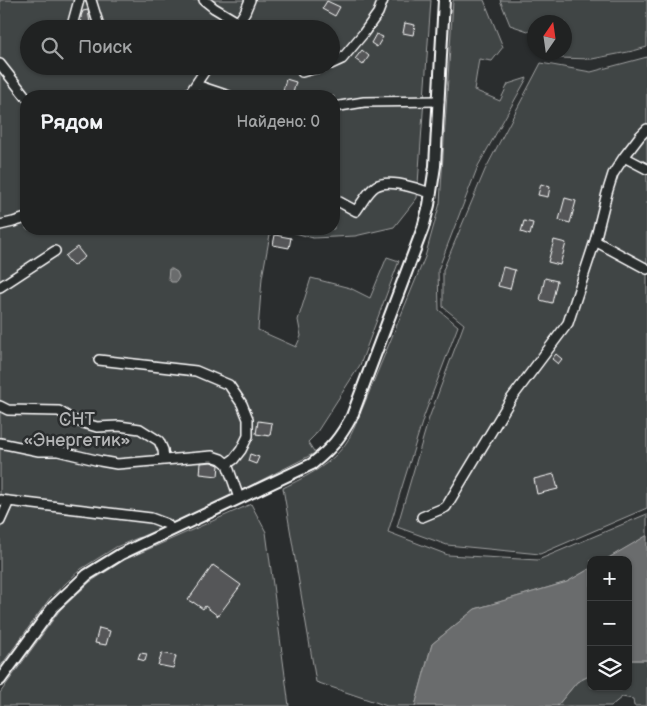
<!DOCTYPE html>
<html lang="ru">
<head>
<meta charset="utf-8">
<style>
  :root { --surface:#202222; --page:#282a2a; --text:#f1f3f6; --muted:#a2a4a5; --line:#3d3f40 }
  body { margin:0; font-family:"Balsamiq Sans",sans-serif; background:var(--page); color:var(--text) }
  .controls { position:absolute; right:15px; bottom:15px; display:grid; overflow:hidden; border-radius:10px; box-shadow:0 1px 4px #0004 }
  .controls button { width:45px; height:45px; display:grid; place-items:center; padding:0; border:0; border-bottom:1px solid var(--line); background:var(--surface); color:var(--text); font:25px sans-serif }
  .compass { position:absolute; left:527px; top:15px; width:45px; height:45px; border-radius:50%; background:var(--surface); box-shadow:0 1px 4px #0004; rotate:13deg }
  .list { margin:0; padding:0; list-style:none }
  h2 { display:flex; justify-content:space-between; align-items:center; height:65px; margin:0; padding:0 20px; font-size:21px }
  h2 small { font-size:16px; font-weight:400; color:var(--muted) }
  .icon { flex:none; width:28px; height:28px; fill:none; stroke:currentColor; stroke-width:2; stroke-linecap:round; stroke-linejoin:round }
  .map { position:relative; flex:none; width:647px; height:706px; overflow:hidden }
  .search { position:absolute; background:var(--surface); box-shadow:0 1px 4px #0004; left:20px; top:20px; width:320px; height:55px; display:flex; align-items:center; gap:12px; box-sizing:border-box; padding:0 18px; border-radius:28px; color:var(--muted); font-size:19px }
  .panel { position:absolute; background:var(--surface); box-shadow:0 1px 4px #0004; left:20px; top:90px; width:320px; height:145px; border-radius:20px }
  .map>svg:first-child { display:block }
  .green { fill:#414445; stroke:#a0a2a2; fill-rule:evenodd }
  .water { fill:#6a6c6d; stroke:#a6a7a7 }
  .building { fill:#555758; stroke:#fff }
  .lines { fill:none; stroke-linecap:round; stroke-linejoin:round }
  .minor-casing { stroke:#fff; stroke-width:12 }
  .major-casing { stroke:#fff; stroke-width:14 }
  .minor { stroke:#2a2d2e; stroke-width:9 }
  .major { stroke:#2a2d2e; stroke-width:10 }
  .labels { text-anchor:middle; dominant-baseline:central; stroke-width:5; stroke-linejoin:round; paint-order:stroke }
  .park-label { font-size:18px; fill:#b3b4b5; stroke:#2a2d2e }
</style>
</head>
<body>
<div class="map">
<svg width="647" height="706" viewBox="0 0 647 706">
  <rect width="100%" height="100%" fill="#2a2d2e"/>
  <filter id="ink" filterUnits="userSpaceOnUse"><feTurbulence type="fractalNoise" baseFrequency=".02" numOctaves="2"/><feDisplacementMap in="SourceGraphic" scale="10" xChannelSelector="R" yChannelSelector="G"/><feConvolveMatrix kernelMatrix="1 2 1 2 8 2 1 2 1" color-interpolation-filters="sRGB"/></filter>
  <g filter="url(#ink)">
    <path class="green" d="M0,0H431L417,198L394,227L355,236L313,238L281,229H334V96H26V229H271L262,278L258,330L296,347L301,336L298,320L311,278L350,288L370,298L387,257L399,261L360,365L315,435L308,442L315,453L191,516L116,547L81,569L50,598L0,667ZM29,29H331V66H29Z
      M453,0H484L503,47L492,61L479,59L474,90L500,101L508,84L527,78L478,166L438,270L439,310L458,326L424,416L388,532L448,555L538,560L647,514V536L605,560H591V568L567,582L475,609L432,644L415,706H387L316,682L283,488C307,476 333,464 348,440C352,433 355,426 358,419L425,257L440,203Z
      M500,0H647V47L633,51L592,59L559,58L554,53L564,52V22H534V33L510,25Z
      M647,57V508L540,554L447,545L397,527L429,418L464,324L443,307V270L485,170L541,63L591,72Z
      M251,504L266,532L289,706H0V693L60,610L90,582L124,560Z
      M628,660H647V706H634L633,699L622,697L611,706H557L577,682L591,675V687H628Z"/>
    <path class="water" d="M169,269H172L177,272L179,277L176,282H171L168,278Z
      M646,536H647V660H628V560H605Z
      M591,568V675L577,682L557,706H415L432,644L475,609L567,582Z"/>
    <path class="building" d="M327,1L340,7L335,16L322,9Z
      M88,10L90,23L82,24L81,16L83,11Z
      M405,23L415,25L413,35L403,33Z
      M376,34L383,37L377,47L371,43Z
      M362,50L369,56L363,65L355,59Z
      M286,79L296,82L293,93L283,91Z
      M541,184L550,187L548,197L538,195Z
      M565,198L576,201L570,223L559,220Z
      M524,221L533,223L530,235L521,232Z
      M275,235L291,238L289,248L273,245Z
      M554,240L566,243L560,265L548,262Z
      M77,247L85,257L73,266L65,256Z
      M503,267L515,270L510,289L498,286Z
      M545,278L557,281L552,303L540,300Z
      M556,354L562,359L558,364L552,359Z
      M258,421L272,423L270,436L256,434Z
      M250,454L259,457L256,464L248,461Z
      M211,462L219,465L218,476L200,474L201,463Z
      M554,474L558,489L537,494L534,479Z
      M213,565L241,585L218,616L205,606L203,609L193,602V603L188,600Z
      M99,628L110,631L106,645L95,643Z
      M140,653L147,654L145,661L138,659Z
      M162,653L176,656L173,668L158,665Z"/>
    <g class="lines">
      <defs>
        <path id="minor" d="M91,0L100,29
          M204,0L214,8L239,23
          M71,29L79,0
          M234,29L245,12L250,0
          M0,64L26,97
          M331,64L342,59L363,34L378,13L383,0
          M302,72L324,66
          M196,85L229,96
          M188,96L208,66
          M334,107L364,102L439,101
          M624,157L647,169
          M334,199L356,211C362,203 368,191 376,186C390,178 417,189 431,193
          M0,225L13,222L26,218
          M595,241L647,269
          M0,287L55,251
          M99,360L196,371L229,385L242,404L248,419V436L241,450L234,459L227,464
          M0,406L8,410L59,411L73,420L97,427L119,426L140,429L159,441L163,450L164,460
          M0,443L39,451H58L100,461L117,464L212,456L221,459L227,464L239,498
          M0,500L151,518L167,524L171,530
          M422,517L446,507L511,399L568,323L595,241L607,193L613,174L624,157L640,136L647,129
          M0,521L9,501"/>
        <path id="major" d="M0,680L53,607L87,575L121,554L312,464C332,448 340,438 352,416L423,228L429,205L435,166L444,0"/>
      </defs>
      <use href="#minor" class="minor-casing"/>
      <use href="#major" class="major-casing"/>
      <use href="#minor" class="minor"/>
      <use href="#major" class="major"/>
    </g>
  </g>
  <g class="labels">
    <g class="park-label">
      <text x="77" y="419">СНТ<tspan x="77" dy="21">«Энергетик»</tspan></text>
    </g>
  </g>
</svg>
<div class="controls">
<button>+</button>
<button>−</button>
<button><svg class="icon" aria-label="layers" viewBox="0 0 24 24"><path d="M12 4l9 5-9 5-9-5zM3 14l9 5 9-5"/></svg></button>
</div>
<svg class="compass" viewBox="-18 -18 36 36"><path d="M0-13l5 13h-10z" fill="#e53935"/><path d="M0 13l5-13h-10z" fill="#a2a4a5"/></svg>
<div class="search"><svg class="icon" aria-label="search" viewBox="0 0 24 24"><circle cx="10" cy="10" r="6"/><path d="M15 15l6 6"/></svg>Поиск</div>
<section class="panel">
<h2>Рядом<small>Найдено: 0</small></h2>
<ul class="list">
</ul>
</section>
</div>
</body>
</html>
